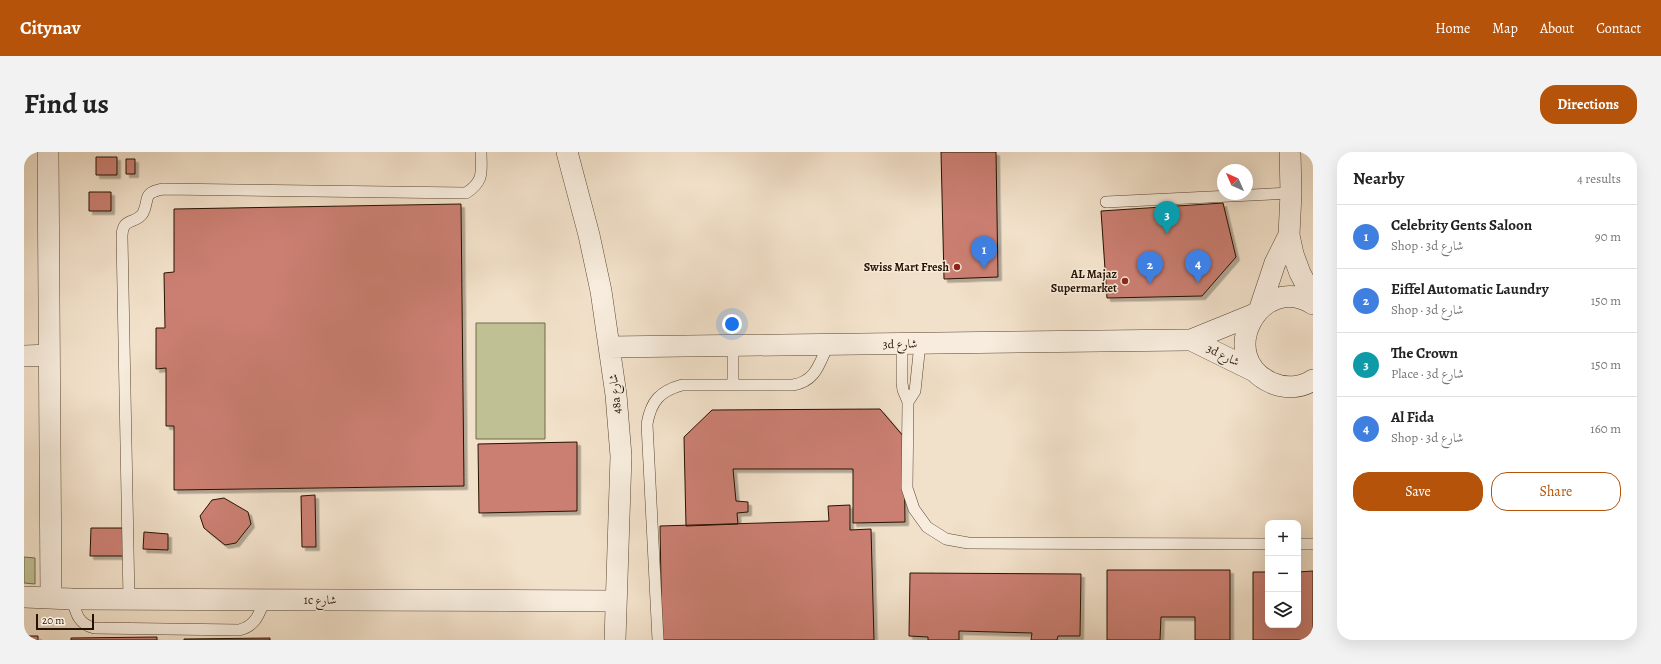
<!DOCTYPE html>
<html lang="en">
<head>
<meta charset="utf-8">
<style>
  :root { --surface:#fff; --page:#f2f2f2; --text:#222; --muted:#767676; --line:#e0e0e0; --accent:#b45309 }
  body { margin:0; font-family:Alegreya,Amiri,serif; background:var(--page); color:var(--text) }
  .controls { position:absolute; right:12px; bottom:12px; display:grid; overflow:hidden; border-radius:8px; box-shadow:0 4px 16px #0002 }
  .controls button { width:36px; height:36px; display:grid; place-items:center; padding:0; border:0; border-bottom:1px solid var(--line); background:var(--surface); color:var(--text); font:20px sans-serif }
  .compass { position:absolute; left:1193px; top:12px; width:36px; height:36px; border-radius:50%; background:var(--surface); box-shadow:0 4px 16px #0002; rotate:315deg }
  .scale { position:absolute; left:12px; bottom:10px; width:58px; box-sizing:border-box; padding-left:4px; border:2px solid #261200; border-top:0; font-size:11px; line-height:14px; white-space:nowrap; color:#261200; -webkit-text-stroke:3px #f7ecdd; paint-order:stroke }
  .you { position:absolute; left:708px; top:172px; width:14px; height:14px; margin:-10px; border:3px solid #fff; border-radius:50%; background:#1a73e8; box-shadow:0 0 0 6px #1a73e833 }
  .badge { display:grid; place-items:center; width:26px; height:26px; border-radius:50%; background:var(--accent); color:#fff; font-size:13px; font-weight:700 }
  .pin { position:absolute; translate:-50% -33px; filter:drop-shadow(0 1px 2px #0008) }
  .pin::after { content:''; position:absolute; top:21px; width:14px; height:12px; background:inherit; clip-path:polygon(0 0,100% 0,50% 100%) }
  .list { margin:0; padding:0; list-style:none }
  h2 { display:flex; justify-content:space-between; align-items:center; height:52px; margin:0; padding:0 16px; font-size:17px }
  h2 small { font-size:13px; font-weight:400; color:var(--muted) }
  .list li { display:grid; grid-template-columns:26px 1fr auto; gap:12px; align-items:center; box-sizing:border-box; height:64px; padding:0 16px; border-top:1px solid var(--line) }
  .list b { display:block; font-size:15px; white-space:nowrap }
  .list p { margin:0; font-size:13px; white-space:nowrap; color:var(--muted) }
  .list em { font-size:13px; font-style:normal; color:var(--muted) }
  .actions { display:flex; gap:8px; padding:12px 16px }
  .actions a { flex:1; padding:9px 0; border:1px solid var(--accent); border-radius:16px; text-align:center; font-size:14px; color:var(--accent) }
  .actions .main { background:var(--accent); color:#fff }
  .icon { flex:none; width:22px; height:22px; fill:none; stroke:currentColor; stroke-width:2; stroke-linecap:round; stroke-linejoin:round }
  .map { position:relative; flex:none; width:1289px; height:488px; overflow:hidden; border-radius:16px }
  header { display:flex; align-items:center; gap:24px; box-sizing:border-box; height:56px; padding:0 20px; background:var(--accent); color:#fff }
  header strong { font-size:19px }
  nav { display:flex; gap:22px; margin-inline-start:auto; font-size:14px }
  .intro { display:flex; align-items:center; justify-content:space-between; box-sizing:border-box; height:96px; padding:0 24px }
  h1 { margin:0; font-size:28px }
  .button { padding:10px 18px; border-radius:16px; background:var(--accent); color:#fff; font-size:14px; font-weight:700 }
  main { display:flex; gap:24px; padding:0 24px }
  aside { flex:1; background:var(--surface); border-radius:16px; box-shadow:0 4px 16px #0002 }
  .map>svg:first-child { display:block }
  .green { fill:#bfc194; stroke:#726a4a }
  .building { fill:#cb7f72; stroke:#261200; filter:url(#shadow) }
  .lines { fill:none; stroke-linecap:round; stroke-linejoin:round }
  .lane-casing { stroke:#594632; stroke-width:12 }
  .street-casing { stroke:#594632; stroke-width:22 }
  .lane { stroke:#f7ecdd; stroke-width:11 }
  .street { stroke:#f7ecdd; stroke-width:21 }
  .poi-dot { fill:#8f2418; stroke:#f7ecdd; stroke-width:1.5 }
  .labels { text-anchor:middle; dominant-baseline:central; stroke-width:3; stroke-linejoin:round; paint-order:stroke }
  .poi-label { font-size:12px; font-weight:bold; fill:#261200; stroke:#f7ecdd; text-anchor:end }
  .street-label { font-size:12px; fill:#261200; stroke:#f7ecdd }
</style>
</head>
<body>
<header>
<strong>Citynav</strong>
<nav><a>Home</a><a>Map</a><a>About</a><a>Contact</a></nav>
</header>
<div class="intro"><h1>Find us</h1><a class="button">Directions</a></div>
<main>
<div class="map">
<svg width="1289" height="488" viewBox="0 0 1289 488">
  <defs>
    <filter id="shadow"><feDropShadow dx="3.5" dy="3.5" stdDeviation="0" flood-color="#0004"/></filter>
  </defs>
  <rect width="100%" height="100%" fill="#f2e1ca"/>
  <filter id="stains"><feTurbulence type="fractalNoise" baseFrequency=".005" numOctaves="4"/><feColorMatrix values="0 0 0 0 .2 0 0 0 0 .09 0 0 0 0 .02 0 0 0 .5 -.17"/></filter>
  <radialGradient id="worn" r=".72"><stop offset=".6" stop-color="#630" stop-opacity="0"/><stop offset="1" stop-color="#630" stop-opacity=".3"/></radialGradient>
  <path class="green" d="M452,171H521V287H452Z
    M0,405L11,406V432L0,431Z"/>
  <path class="building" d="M917,0H972L974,125L920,127Z
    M72,5H93V23H72Z
    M102,7H111V22H102Z
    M65,40H87V59H65Z
    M1199,51L1212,105L1178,144L1083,146L1077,59Z
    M437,52L440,334L150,338V274H142V216L132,217V176H141L140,121L150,120V57Z
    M856,257L880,285L881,370L829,371V317H709L712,349L724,350V360L713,361L714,372L662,374L660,285L688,258Z
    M553,290V359L455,361L454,292Z
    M291,343L292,395H278L277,344Z
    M200,346L224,360L227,372L212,391L201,393L180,376L176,364L188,348Z
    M826,353V378L847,377L850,488H638L636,374L805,369L804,354Z
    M67,376H100V404H66Z
    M120,380L144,382V398L119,397Z
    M1083,418H1206V488H1171V465H1137L1136,488H1083Z
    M1289,419V488H1229V420H1244V473H1274V420Z
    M886,421L1057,422L1056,484H1034L1033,488H1007L1008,481L935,479V488H904V485L885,484Z
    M0,484H14V488H0Z
    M133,485V488H47V486Z
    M246,486V488H160V487Z"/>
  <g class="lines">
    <defs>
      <path id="lane" d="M1082,50L1267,41
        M878,192V231L879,238L884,250L883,336L890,357L903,375L922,387L944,391L1244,392
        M709,233V194
        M884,250L891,239L896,192
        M1274,392H1289
        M48,447C52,461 54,472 70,476L215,478C232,474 235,462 241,447
        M105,447L98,85C98,64 112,73 119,61C126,48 117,41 139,37L442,41C461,29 457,19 457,0
        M634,488L623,272C627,249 636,239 658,233H769C792,229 795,212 804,193"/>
      <path id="street" d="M24,0L27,445
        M543,0L565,83L577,139L592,243L597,304L591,488
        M1266,0L1267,41L1265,83L1269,102L1276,121L1289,146
        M1289,152C1236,119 1190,206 1248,231C1261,237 1277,236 1289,228
        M1236,156L1251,111L1265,83
        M1167,188L1231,162
        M585,195L1163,188H1167L1230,219
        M0,204L25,203
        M0,445L48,447L592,449"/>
    </defs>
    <use href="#lane" class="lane-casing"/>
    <use href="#street" class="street-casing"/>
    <use href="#lane" class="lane"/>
    <use href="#street" class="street"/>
  </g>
  <g class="poi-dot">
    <circle cx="933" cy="115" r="4"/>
    <circle cx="1101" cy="129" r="4"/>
  </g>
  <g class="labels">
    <g class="poi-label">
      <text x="925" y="115">Swiss Mart Fresh</text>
      <text x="1093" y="122">AL Majaz<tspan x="1093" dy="14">Supermarket</tspan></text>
    </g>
    <g class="street-label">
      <text transform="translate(876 192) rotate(-1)">3d شارع</text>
      <text transform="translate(1199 203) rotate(26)">3d شارع</text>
      <text transform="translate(591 242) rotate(-96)">48a شارع</text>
      <text x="296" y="448">1c شارع</text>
    </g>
  </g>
  <rect width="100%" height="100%" filter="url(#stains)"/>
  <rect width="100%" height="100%" fill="url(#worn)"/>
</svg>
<div class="controls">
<button>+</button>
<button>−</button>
<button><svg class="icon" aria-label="layers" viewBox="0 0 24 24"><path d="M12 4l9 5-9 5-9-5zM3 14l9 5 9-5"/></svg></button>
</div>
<svg class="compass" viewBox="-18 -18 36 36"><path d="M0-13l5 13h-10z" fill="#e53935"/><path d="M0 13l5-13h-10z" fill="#767676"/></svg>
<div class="scale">20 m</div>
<div class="you"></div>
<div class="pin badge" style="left:960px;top:117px;background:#3f7fe0">1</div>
<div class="pin badge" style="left:1126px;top:132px;background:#3f7fe0">2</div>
<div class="pin badge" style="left:1143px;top:82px;background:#0f9aa8">3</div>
<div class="pin badge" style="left:1174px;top:131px;background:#3f7fe0">4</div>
</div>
<aside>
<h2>Nearby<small>4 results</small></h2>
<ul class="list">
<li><span class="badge" style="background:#3f7fe0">1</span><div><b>Celebrity Gents Saloon</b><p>Shop · 3d شارع</p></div><em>90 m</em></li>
<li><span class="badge" style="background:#3f7fe0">2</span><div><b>Eiffel Automatic Laundry</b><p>Shop · 3d شارع</p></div><em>150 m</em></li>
<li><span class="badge" style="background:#0f9aa8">3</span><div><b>The Crown</b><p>Place · 3d شارع</p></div><em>150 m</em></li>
<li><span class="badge" style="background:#3f7fe0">4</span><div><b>Al Fida</b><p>Shop · 3d شارع</p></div><em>160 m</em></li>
</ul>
<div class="actions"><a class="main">Save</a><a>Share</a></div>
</aside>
</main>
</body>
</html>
